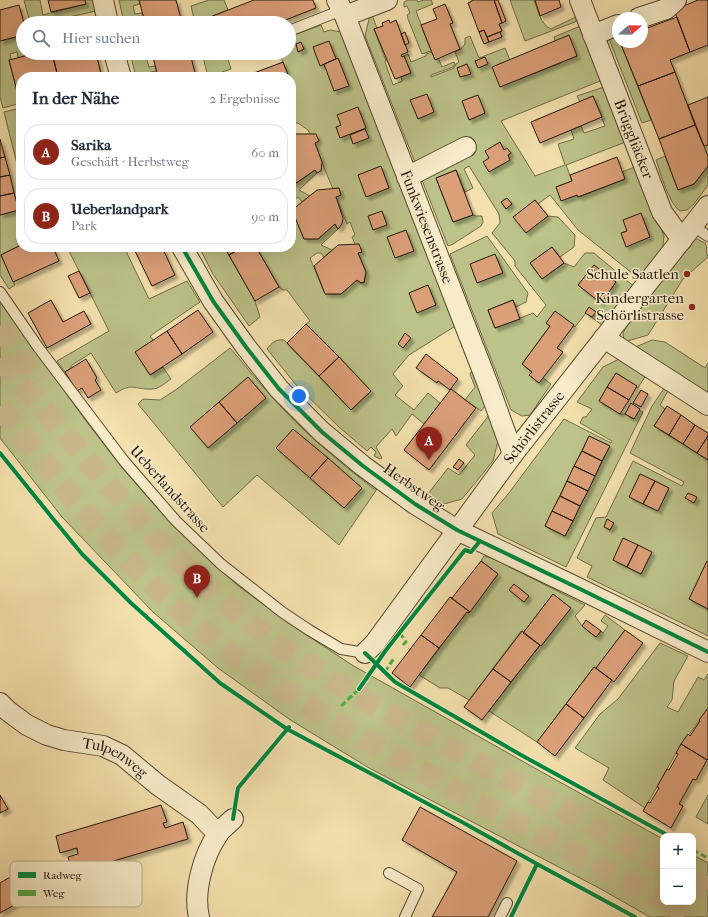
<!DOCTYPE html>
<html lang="de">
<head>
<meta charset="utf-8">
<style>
  :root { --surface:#fff; --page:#f2f2f3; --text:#1f2937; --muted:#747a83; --line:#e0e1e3; --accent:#8f2418 }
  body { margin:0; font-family:"IM FELL French Canon",serif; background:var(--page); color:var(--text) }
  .controls { position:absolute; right:12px; bottom:12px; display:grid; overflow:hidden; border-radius:8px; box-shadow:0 4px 16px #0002 }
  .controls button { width:36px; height:36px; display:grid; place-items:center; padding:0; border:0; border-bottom:1px solid var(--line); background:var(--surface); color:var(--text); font:20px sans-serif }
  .compass { position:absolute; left:612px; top:12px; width:36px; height:36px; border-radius:50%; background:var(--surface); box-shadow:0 4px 16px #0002; rotate:70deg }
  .you { position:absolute; left:299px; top:396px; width:14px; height:14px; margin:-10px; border:3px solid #fff; border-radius:50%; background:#1a73e8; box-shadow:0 0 0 6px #1a73e833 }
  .badge { display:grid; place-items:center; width:26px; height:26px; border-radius:50%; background:var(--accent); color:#fff; font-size:13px; font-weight:700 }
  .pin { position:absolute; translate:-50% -33px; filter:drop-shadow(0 1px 2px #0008) }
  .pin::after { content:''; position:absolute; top:21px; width:14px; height:12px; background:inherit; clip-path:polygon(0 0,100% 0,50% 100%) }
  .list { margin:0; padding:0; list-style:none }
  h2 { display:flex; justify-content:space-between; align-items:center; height:52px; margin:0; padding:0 16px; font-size:17px }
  h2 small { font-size:13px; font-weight:400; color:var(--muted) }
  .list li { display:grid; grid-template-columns:26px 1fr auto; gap:12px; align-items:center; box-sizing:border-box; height:56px; margin:0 8px 8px; padding:0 8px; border:1px solid var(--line); border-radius:16px }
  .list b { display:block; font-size:15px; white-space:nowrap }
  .list p { margin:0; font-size:13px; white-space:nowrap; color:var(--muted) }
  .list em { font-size:13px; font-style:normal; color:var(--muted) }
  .icon { flex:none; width:22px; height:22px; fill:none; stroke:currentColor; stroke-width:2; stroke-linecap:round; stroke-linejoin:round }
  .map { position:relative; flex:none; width:708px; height:917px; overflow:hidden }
  .search { position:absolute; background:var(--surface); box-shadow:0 4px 16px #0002; left:16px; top:16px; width:280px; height:44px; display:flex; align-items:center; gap:10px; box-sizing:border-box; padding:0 14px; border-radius:22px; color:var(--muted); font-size:15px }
  .panel { position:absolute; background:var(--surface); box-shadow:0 4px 16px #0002; left:16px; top:72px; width:280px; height:180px; border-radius:16px }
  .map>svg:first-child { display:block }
  .green { fill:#bcc288; stroke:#6e6c48; fill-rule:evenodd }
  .building { fill:#dca079; stroke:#201508; filter:url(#shadow) }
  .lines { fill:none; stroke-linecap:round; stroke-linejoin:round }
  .highway-tunnel { stroke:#c9b78b; stroke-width:22; stroke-dasharray:22 11; stroke-linecap:butt }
  .lane-casing { stroke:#554831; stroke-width:12 }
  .street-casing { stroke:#554831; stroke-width:22 }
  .lane { stroke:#f7ebc9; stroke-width:10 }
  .street { stroke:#f7ebc9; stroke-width:20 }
  .quiet { stroke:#52a941; stroke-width:3; stroke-dasharray:6 3; stroke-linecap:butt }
  .cycleway-casing { stroke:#f7ebc9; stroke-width:6 }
  .cycleway { stroke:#00873e; stroke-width:4 }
  .poi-dot { fill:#8f2418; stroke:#f7ebc9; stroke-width:1.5 }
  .labels { text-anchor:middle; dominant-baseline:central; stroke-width:3; stroke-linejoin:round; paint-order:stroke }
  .street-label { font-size:15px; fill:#201508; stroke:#f7ebc9 }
  .poi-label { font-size:15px; fill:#201508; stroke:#f7ebc9; text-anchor:end }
  .key { fill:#f7ebc9; stroke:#b6ab8f; stroke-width:1 }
  .key-label { font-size:11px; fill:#201508 }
</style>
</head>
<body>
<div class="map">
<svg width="708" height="917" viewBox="0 0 708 917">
  <defs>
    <filter id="shadow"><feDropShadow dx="3.5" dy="3.5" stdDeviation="1" flood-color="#0004"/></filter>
  </defs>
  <rect width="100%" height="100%" fill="#f3e0ac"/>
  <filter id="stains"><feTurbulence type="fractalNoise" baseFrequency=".005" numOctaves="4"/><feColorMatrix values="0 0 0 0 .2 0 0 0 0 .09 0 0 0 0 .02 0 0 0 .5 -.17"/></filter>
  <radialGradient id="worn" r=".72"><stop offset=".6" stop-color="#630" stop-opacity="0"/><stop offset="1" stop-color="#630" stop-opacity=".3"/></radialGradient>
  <path class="green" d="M24,0H40L43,15L86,4L85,0H94L96,11L43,23H30Z
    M119,0H139L140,4L133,6L135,14L142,13L145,23H124Z
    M209,0H224L228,10L205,19L207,23H195L191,6Z
    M408,0H417L418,2L424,0H431L433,4L416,11L431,51L422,54L408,19L407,15L410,13L407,6L404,7V2Z
    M510,0H534C538,10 540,24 551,29L578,16L575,22L525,41Z
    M370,15H372L377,28L374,29L386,61L385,62L393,85L402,81L401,77L411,73L404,56L408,54L411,62L426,56V54L432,52L435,59L438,58L442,67L454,62L455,64L453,67L431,75V77L454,68L456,64L459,62L455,52L461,49L465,44V38L470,36L479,58L505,48L518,80L561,63L554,37L578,27H583L601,79L600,81L501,121L535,176L565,165L558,144L574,139L571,130L581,126L584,133L605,126L593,96L580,102L577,96L604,87L625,140L623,143L566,165L572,181L556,187L577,195L579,197L625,179L622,172L637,166L664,236L662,255L642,281L578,230L550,195L538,204L547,216L558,217L575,235L574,247L560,257L552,247L530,263L542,279L564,263L574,267L585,253H594L637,289L607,329L586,313L575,327L555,312L550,326L522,364L532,372L529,375L539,383L543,378L551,384L530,415L522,416L511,410L450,254L487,236L525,289L528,293L526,302L516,307L513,300L488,310L495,328L533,313L537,317L546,305L515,266V261L492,233L500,223L499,214L469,166L464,169L473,188L465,192L456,170L436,178L453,222L473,215L476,216H482L483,222L481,226L453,244L448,246L365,36Z
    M321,25L324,32L330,30L342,32L457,325L409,355L393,374L403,386L395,395L414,410L428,393L440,403L424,424L412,414L396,436L392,429L376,447L382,458L380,459L374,456L376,452L371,447L367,451L339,427L297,386L267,349C272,343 275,339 284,340L351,410L371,391L306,324L310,321L287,290H283L279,287L256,247H291V207L304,239H318L335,224L338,229L321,245L332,250L324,257L321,253H317L310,258L325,294H341L357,280L361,283H364L366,272L358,253L361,252L355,244L352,237L355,235L350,222L347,224L336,197L341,195L339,188L333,189L310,134L308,130L298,123H291V94L294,92L291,83V77H289L279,53H289V37Z
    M618,31V42H620L651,120L642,123L609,39Z
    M23,35V53H36L18,58L17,52L10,54L11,59L9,60L18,95L21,94V103L3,108L0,97V41Z
    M130,53H145L149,67L155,66L157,71L150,72L151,77H136Z
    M202,53H234L227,56L231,69L208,77Z
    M21,108V180L4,112Z
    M665,156L678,190L694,184L708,166V185L694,204L687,210L680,211C668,202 661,174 656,160Z
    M315,170L317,173L299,190L310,196L302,202L298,197L291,202V184L297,183Z
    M19,210V212H21V235L16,239L19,246L1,255L15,285L9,289L0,275V215Z
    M695,238L705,243L707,248L706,251L708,257L683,279L648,335L624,342L623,333L625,329Z
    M67,247H124L149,299L187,281L200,302L150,336L153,340L150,375L163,367L171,379C165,383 159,389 152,389C135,390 133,382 116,393L91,353L72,365L69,370L65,372L57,361L109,331Z
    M199,247H224L255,301L260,317L249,326L213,274Z
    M0,302L86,421L119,464L158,509L237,585L293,626L352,665L540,771L663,839V902H693V855L708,863V917H650L599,888L369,768L289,719L218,668L153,612L62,517L0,438Z
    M652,340L665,342L705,368L708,363V397L631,349Z
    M230,348C244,364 257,381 272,397C302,431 338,461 374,489H377L339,545L257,475L223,507L138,404L143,399L160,400L177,389Z
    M619,359L646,375L638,388L616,373L599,401L620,414H625L633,419L639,410L643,412L566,567L498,534L492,513L509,493L564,419L611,443L612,441L580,423L583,417H586L592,409L577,402L603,367ZM589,436L610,446L565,536L545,526Z
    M473,371L487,403L481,411L465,400L475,387L470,374L471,372Z
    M665,387L669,389L660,405L665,409L654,426L708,460V636L587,577L592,566L577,558L596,518L606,517L633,461L682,486L684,482L630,453L652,406Z
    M489,415L498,441L493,461L462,499L444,504L428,494L448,468L459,475L475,455L466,445Z
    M484,556L494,559L585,605L575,616L582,626L596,637L601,631L603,633L608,626L601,621L605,615L625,630L596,668L594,667L537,742L489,711L540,645L541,646L570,608L553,594L523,633L521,631L469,700L448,688H440L419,675L467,612L469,613L498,574L481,561Z
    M660,643L688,656L674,681L672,700L667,707L678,712L698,677L704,680L708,674V708L676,753L645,808L603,780L609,768L575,748L600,714L618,699Z
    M708,795V824L696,817Z"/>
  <path class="building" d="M48,0H85L86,4L51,12Z
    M139,0H176L182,23H145Z
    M254,0H313L316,8L278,23H207L205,19Z
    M472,0H494L502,23L499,24L502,31L487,37L484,30L479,32L468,3L472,1Z
    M494,0H498L506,21L502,23Z
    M535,0H559L561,7L540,16Z
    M698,0H708V45L690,52L674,10Z
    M445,4L453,23L450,24L460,49L435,60L421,25L437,19L433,9Z
    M19,5L24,23L23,35L0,41V10Z
    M677,17L690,52L670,60L675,72L638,86L620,42H642V30Z
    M389,20L390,23L396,20L408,52L401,55L402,57L404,56L411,73L395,79L374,29L383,26L382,23Z
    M484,30L489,42L484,44L479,32Z
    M405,32L409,43L405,45L401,34Z
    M500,32L502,37L489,42L487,37Z
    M569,35L577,56L500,87L492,67Z
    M329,41L336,59L320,66L313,47Z
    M301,42L304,49L298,52L296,44Z
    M36,53H52L58,77H21V94L18,95L9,60Z
    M52,53H96L101,74L90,77H58Z
    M152,53H190L196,77H158Z
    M485,57L488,64L478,68L475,61Z
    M338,58L349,86L334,91L324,64Z
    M283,62L289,77H244L246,76Z
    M467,64L471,74L460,77L457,68Z
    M675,72L695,125L659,139L638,86Z
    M427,94L434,112L418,119L410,100Z
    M478,95L485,113L469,120L462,101Z
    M593,96L602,117L540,143L531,122Z
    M708,97V145L704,146L688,105Z
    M358,107L366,128L340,138L336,127L341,125L337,115Z
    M695,125L708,156V166L694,184L678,190L659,139Z
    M365,129L369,138L353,144L350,135Z
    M296,134H316L319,141L315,143L322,162L321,171L317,173L315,170L296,183L291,184V139Z
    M0,139L5,157L0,158Z
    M500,142L504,150L507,148L511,153L508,155L510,160L489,172L483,162L489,158L485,151Z
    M5,157L10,175L0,177V158Z
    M617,157L625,179L578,197L577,195L561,201L556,187L572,181L570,175Z
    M381,166L389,188L366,197L358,175Z
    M456,170L473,215L453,222L436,178Z
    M10,175L14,193L0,196V177Z
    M339,188L341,195L336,197L343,218L342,224L338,229L335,224L318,239H304L292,210L317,190Z
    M14,193L19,210L0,215V196Z
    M507,198L512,204L506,209L501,202Z
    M535,200L548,216L526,233L513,217Z
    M382,211L387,225L373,230L368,216Z
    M641,213L650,237L626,247L621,233L627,231L623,220Z
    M406,230L414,251L395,258L387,237Z
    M359,244L362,252L358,253L366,272L364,282L361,283L357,280L341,294H325L314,266L338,245Z
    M21,245V247H53L59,261L13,282L1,255Z
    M133,247H162L175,275L152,286Z
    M224,247H243L229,255Z
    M243,247H256L279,287L255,301L229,255Z
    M552,247L564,263L542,279L530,263Z
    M495,254L503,273L477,283L470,264Z
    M594,265L616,282L601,303L578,285Z
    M79,271L90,293L79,298L68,276Z
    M428,285L436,305L417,313L409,293Z
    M51,300L63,322L84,311L91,324L47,348L28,313Z
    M513,300L520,319L495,328L488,310Z
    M589,307L596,312L592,317L585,313Z
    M198,310L213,332L182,354L167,331Z
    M555,311L574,325L557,348L563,352L539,383L529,375L532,372L522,364L550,326L546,323Z
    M306,324L339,357L319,376L287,343Z
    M167,331L182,354L150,375L135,352Z
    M405,333L411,338L403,348L398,344Z
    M426,354L458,379L450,390L438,381L437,383L416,368Z
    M339,357L371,391L351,410L319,376Z
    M86,359L97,378L95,380L101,390L88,398L82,388L77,391L65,372Z
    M616,373L637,386L629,400L607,387Z
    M248,377L266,398L237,423L219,402Z
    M607,387L629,400L620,414L599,401Z
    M451,389L476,408L429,470L404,450Z
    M641,390L648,394L641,407L633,403Z
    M219,402L237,423L208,448L190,427Z
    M631,403L640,409L634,419L625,414Z
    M667,406L681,415L669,435L654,426Z
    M681,415L695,425L683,444L669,435Z
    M695,425L708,433V436L697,453L683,444Z
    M293,429L328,458L310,478L276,448Z
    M589,436L610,446L602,461L582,451Z
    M708,436V460L697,453Z
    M582,451L602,461L595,476L574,466Z
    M328,458L362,488L344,508L310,478Z
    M459,459L464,463L458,470L453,467Z
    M574,466L595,476L588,491L567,481Z
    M640,474L655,481L643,504L629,497Z
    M567,481L588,491L580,506L560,496Z
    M655,481L669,488L658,511L643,504Z
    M688,493L697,497L694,503L685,498Z
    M560,496L580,506L573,521L552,511Z
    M552,511L573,521L565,536L545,526Z
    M607,519L614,523L610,530L604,527Z
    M623,538L638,545L627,567L613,560Z
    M638,545L652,552L641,574L627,567Z
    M481,561L498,574L470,612L450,597L452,598Z
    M707,561L708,562V609L689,599Z
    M514,584L529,596L524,602L509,590Z
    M553,594L571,608L541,646L523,633Z
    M450,597L470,612L469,613L467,612L439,648L421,635Z
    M586,620L601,631L596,637L582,626Z
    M625,630L643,643L614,682L596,668Z
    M522,631L540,645L511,682L493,669Z
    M421,635L439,648L410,687L392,673Z
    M594,667L612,680L584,718L566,704Z
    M493,669L511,682L482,720L464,707Z
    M566,704L584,718L555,756L537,742Z
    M708,708V759L707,760L681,744L688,734L690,736L700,721L699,720Z
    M681,744L707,760L696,780L693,779L679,804L683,806L671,828L643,811L648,802L650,803L659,788L657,787L667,769L669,770L678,754L676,753Z
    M0,795L8,809L0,813Z
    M161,805L167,822L163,823L165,828L183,822L188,839L73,873L68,857L78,854L77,848L60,853L56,836Z
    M420,807L517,861L488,917H432L457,872L402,840Z
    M12,876L25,899L0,913V883Z"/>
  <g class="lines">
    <path class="highway-tunnel" d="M0,326L37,383
      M0,359L112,489L166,549L236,612L282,648L357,696L663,864
      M0,407L70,495L120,552L174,606L239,659L280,688L365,740L494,811L663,900
      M693,880L708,889
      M667,902L695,917"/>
    <defs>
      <path id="lane" d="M289,31L342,10
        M693,226L708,236
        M0,292L38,347L124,461L176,521L221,564L282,612L309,630L341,649L365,653
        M389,873L418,889L405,917
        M500,917L507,903"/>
      <g id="street">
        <path d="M103,0L108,23"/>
        <path id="s1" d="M337,0L345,16L487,382L513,454"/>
        <path id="s2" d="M580,0L662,212L682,240"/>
        <path d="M345,16L387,0"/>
        <path d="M639,18L666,9L676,0"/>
        <path d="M593,35L618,25"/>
        <path d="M114,53L121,77"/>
        <path d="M407,177L466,147"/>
        <path d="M182,247L213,301L246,347L279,389L322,432L363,466L415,504L457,530L578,588L708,652"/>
        <path d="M604,338L708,405"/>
        <path id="s3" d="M365,653L375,643L513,454L708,206"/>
        <path id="s4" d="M0,703L8,711L27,725L47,735L64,740L103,746L122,755L158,785L199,814L218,834"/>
        <path d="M199,917C193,892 203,856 218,834C221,829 228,824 233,819"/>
      </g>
    </defs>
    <use href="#lane" class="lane-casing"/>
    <use href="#street" class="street-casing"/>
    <use href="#lane" class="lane"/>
    <use href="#street" class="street"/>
    <path class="quiet" d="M400,633L406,642L403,645
      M385,672L394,658
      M341,706L359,689
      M693,850L708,858"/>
    <defs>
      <path id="cycleway" d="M182,247L213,301L246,347L279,389L322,432L363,466L415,504L457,530L578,588L708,652
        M0,453L54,520L82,554L131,603L220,683L287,729L462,822L537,864L635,917
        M365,653L395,682L521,755L669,836
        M359,689L386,650L465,550L471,552L480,541
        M233,819L238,788L289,727
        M511,917L537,864"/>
    </defs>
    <use href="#cycleway" class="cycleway-casing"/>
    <use href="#cycleway" class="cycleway"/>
  </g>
  <g class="poi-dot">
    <circle cx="687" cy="274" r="4"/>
    <circle cx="692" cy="307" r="4"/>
  </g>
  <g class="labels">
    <g class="street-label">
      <text stroke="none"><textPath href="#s2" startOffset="149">Brüggliäcker</textPath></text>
      <text stroke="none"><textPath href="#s1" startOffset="244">Funkwiesenstrasse</textPath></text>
      <text stroke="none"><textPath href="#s3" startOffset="282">Schörlistrasse</textPath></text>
      <text transform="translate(414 487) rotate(35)">Herbstweg</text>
      <text transform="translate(170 489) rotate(48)">Ueberlandstrasse</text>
      <text stroke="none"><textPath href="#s4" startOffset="130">Tulpenweg</textPath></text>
    </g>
    <g class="poi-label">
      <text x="679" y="274">Schule Saatlen</text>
      <text x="684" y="298">Kindergarten<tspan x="684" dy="17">Schörlistrasse</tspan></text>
    </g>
  </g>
  <rect x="10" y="861" width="132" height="46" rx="6" class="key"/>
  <rect x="18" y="872" width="18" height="6" fill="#00873e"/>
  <rect x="18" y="890" width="18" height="6" fill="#52a941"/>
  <g class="key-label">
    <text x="43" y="879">Radweg</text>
    <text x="43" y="897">Weg</text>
  </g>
  <rect width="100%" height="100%" filter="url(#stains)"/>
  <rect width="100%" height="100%" fill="url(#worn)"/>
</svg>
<div class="controls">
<button>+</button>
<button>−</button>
</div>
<svg class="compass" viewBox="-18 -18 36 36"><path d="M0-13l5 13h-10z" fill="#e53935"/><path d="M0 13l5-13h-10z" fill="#747a83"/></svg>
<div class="you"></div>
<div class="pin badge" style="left:429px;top:460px">A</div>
<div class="pin badge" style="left:197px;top:598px">B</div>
<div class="search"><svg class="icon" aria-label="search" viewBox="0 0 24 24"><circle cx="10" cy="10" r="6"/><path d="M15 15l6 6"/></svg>Hier suchen</div>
<section class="panel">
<h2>In der Nähe<small>2 Ergebnisse</small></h2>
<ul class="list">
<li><span class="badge">A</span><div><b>Sarika</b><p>Geschäft · Herbstweg</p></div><em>60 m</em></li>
<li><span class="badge">B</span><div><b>Ueberlandpark</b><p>Park</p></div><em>90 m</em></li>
</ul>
</section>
</div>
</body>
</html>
